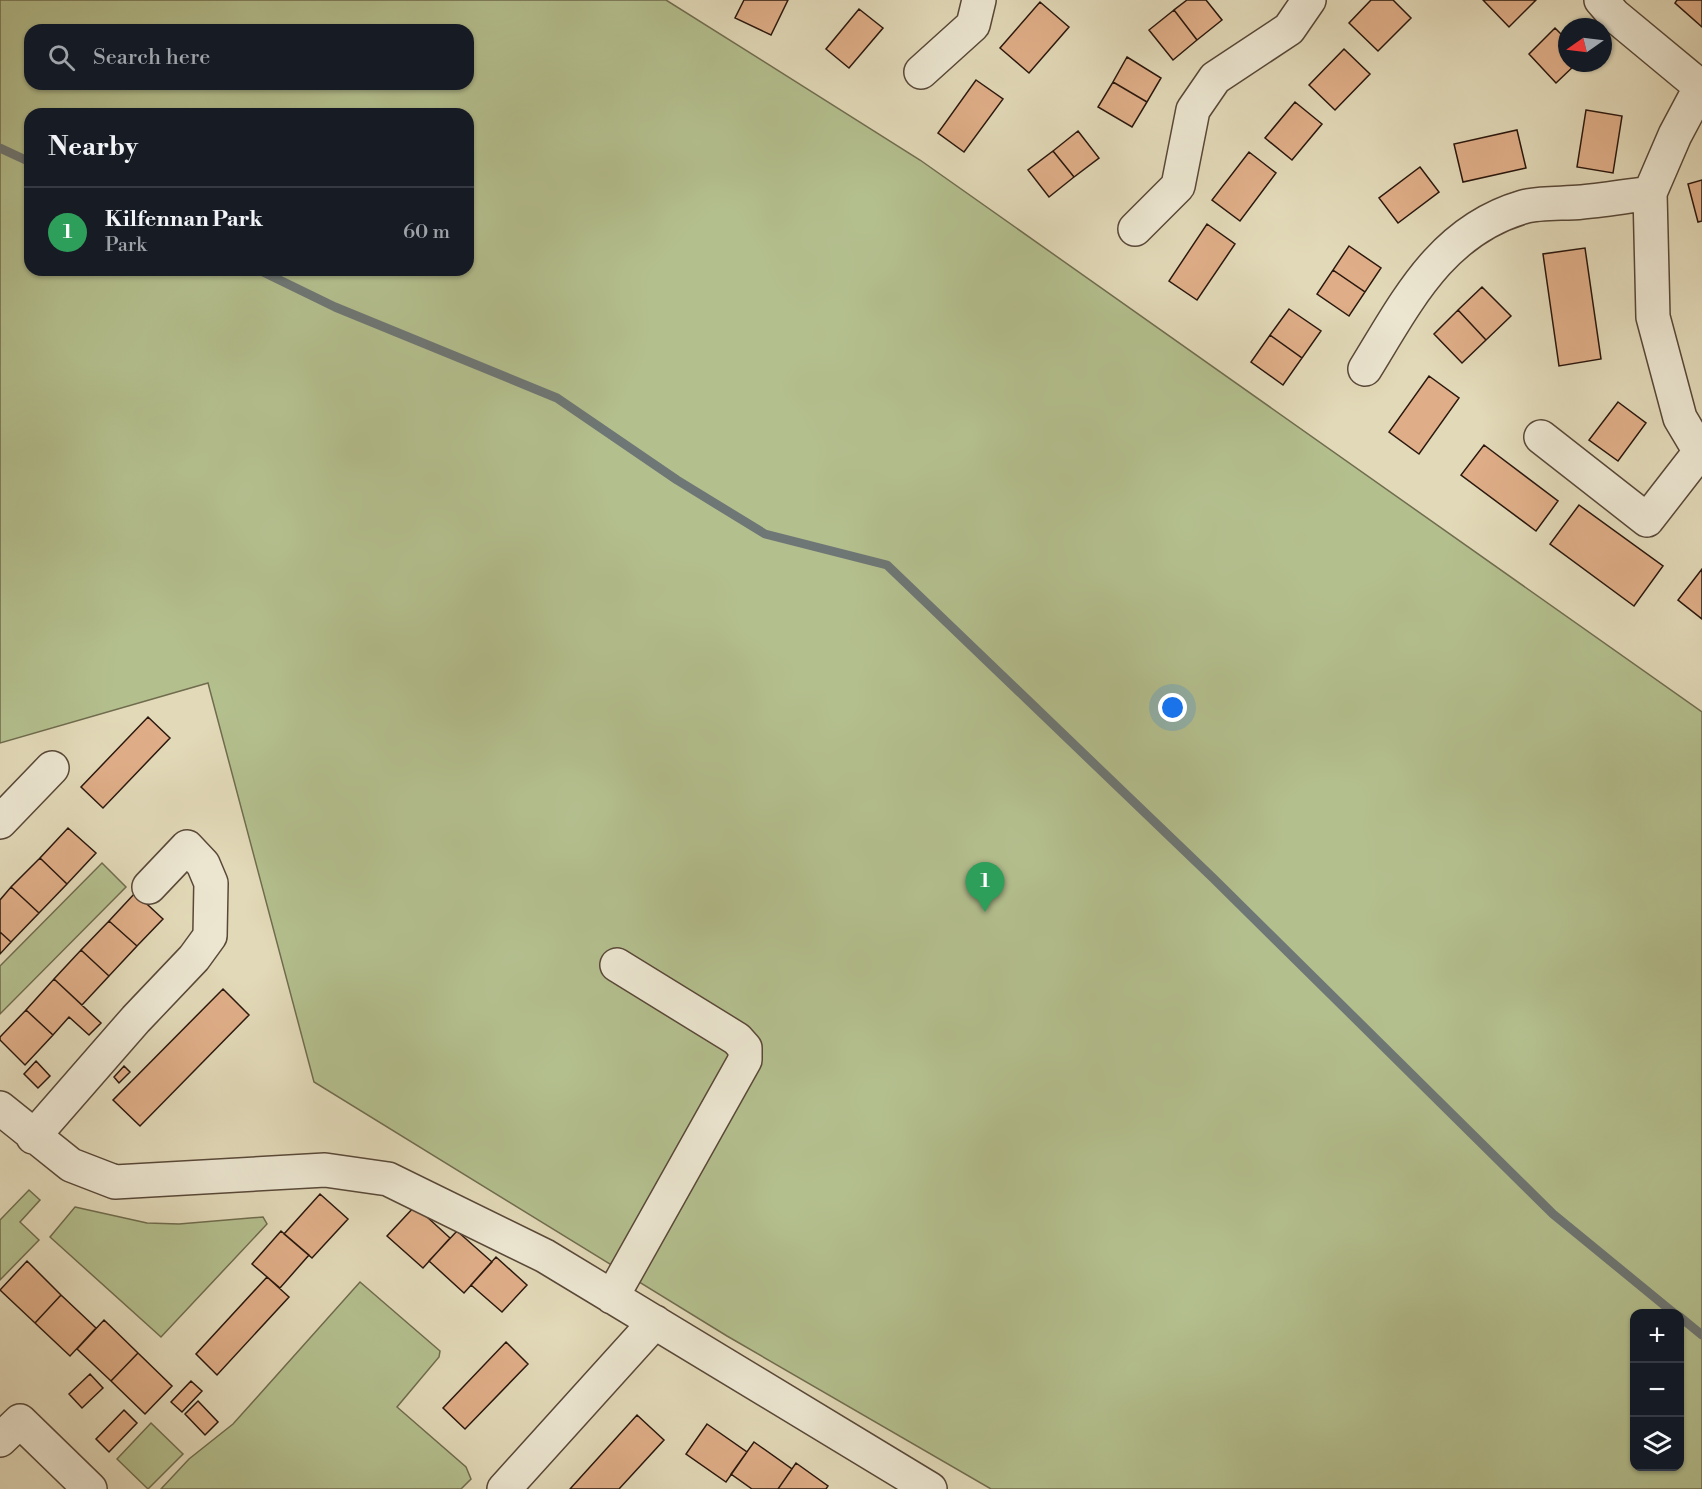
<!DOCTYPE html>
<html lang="en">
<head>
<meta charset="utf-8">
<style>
  :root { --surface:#171b24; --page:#20242c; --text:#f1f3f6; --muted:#9ea1a6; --line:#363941; --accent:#ea580c }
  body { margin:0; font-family:"Libre Bodoni",serif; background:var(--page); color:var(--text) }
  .controls { position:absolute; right:18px; bottom:18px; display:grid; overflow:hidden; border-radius:12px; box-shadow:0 2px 4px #0004 }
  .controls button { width:54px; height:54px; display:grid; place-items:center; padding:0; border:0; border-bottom:2px solid var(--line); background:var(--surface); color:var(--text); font:30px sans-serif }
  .compass { position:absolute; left:1558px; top:18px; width:54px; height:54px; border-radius:50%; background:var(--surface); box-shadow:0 2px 4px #0004; rotate:256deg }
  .you { position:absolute; left:1173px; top:708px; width:21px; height:21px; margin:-15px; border:4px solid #fff; border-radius:50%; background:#1a73e8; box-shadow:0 0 0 9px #1a73e833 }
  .badge { display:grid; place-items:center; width:39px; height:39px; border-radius:50%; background:var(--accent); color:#fff; font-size:20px; font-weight:700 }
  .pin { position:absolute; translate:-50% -50px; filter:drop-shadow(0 2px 3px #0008) }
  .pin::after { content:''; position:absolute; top:32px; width:21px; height:18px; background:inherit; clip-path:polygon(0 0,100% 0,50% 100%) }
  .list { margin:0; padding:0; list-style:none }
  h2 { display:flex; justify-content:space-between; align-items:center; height:78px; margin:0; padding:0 24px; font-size:26px }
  h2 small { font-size:20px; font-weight:400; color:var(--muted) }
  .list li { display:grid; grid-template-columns:39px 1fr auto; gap:18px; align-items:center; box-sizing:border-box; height:90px; padding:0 24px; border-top:2px solid var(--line) }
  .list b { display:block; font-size:22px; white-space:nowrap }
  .list p { margin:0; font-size:20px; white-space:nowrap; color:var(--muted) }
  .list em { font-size:20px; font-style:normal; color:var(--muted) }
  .icon { flex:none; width:33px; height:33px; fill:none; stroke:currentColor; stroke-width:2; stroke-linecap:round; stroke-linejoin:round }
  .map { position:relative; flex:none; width:1702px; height:1489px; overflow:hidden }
  .search { position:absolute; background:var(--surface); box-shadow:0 2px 4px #0004; left:24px; top:24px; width:450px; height:66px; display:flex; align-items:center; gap:15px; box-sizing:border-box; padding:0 21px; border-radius:18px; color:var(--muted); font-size:22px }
  .panel { position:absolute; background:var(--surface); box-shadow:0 2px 4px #0004; left:24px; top:108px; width:450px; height:168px; border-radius:18px }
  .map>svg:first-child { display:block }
  .green { fill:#b4bf8e; stroke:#706c4e; stroke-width:1.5; fill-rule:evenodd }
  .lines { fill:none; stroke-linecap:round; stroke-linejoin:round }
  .stream { stroke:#6e7775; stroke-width:9 }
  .building { fill:#dfae88; stroke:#2b180e; stroke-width:1.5 }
  .minor-casing { stroke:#594838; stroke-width:36 }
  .minor { stroke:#ece6d1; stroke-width:33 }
</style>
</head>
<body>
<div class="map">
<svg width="1702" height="1489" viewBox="0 0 1702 1489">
  <rect width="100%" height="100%" fill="#e2d9b8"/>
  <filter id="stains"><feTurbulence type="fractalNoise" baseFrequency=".00333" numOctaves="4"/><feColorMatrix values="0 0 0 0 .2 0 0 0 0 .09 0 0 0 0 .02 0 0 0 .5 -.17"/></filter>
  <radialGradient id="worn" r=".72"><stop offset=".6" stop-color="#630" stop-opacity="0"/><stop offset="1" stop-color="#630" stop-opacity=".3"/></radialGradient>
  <path class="green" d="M0,0H666L920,160L1702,712V1489H991L727,1336L314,1082L208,683L0,743ZM30,30H468V84H30ZM30,114H468V270H30ZM1634,1314H1680V1466H1634Z
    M102,863L126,887L0,1014V966Z
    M29,1190L40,1200L20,1222L39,1240L0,1280V1220Z
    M75,1207L147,1223L179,1224L263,1217L267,1224L161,1337L50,1237Z
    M360,1282L440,1351L439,1357L397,1407L466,1467L471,1479L461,1489H161L189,1459L233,1424Z
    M151,1423L183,1454L148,1489L117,1459Z"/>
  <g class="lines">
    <path class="stream" d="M0,148L30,162
      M259,270L335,307L557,398L677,480L765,534L887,565L1213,878L1553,1214L1675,1314
      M1680,1317L1702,1335"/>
  </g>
  <path class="building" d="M744,0H788L771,35L735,18Z
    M1187,0H1206L1222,20L1197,40L1174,10Z
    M1371,0H1393L1411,18L1378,51L1349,23Z
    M1483,0H1536L1509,27Z
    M1677,0H1702V27L1675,3Z
    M1040,2L1069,27L1029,73L1000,48Z
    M859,9L883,28L849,68L826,49Z
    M1174,10L1197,40L1173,60L1149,30Z
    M1555,28L1567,40V63H1577L1556,83L1529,54Z
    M1344,49L1370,74L1335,110L1309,85Z
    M1127,57L1161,78L1147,102L1113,82Z
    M976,80L1003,99L964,152L938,133Z
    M1113,82L1147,102L1132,127L1098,107Z
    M1295,102L1322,124L1292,160L1265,138Z
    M1586,110L1622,116L1613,173L1577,167Z
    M1517,130L1526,168L1463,182L1454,144Z
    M1078,131L1099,158L1074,177L1053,151Z
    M1053,151L1074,177L1049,197L1028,170Z
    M1249,152L1276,173L1240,221L1212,200Z
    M1420,167L1439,192L1398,223L1379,198Z
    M1702,180V221L1698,222L1688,184Z
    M1207,224L1235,244L1197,300L1169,281Z
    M1349,246L1381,268L1365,292L1333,270Z
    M1585,248L1601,359L1559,366L1543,254Z
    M1333,270L1365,292L1349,316L1317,294Z
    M1482,287L1511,316L1486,340L1458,310Z
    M1289,309L1321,331L1302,358L1270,335Z
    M1458,310L1486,340L1462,363L1434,334Z
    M1270,335L1302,358L1283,385L1251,362Z
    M1429,376L1459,398L1419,454L1389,432Z
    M1618,402L1646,423L1618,461L1589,440Z
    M1484,445L1558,501L1536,531L1461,475Z
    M1579,505L1663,566L1634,606L1550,544Z
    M1702,569V619L1678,600Z
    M148,717L170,738L103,808L81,787Z
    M68,828L96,853L67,884L40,858Z
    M40,858L67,884L39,913L11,887Z
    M11,887L39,913L11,942L0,932V900Z
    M135,893L163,919L137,946L109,921Z
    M109,921L137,946L109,976L81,950Z
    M0,932L11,942L0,954Z
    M81,950L109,976L82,1005L54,979Z
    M54,979L101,1023L89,1035L69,1017L53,1035L26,1010Z
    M223,989L249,1015L140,1126L113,1100Z
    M26,1010L53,1035L25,1065L0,1040V1037Z
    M36,1061L50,1076L38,1088L24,1074Z
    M124,1066L130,1072L119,1083L114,1077Z
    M320,1194L348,1219L312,1258L284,1234Z
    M415,1206L450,1238L423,1268L387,1236Z
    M281,1231L309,1255L280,1288L252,1264Z
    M457,1231L492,1262L464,1293L429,1261Z
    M496,1257L527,1285L502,1312L471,1285Z
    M27,1261L61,1295L35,1323L0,1290Z
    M267,1277L289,1297L217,1375L196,1354Z
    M61,1295L96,1328L70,1356L35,1323Z
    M104,1320L138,1353L111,1381L77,1349Z
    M506,1342L528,1364L465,1429L443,1408Z
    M138,1353L172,1386L145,1414L111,1381Z
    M90,1374L103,1388L82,1408L69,1394Z
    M191,1381L202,1391L182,1412L171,1402Z
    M198,1401L218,1422L205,1435L185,1414Z
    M124,1410L137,1423L109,1452L96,1439Z
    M637,1415L664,1440L619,1489H570Z
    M707,1424L747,1452L726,1482L686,1454Z
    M754,1442L792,1469L778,1489H752L731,1474Z
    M796,1463L828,1486L826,1489H778Z"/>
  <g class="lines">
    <defs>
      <path id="minor" d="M1601,0L1614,15L1702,88
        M921,72L973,25L979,0
        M1700,88L1675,135L1650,193L1653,317L1680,418L1702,455
        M1135,229L1178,186L1193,110L1215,78L1289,29L1309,0
        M1365,369C1407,301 1441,231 1523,207C1541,202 1564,204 1582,202C1605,200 1628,196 1650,193
        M1541,437L1647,520L1699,453
        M0,822L52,768
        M0,1108L71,1165L115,1182L325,1170L388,1179L545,1256L930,1489
        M33,1137L136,1019L194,958L210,936L211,883L203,864L187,847L149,887
        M612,1297L745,1060V1048L737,1039L617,965
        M0,1440L20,1421L90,1489
        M504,1489L655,1322"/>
    </defs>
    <use href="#minor" class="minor-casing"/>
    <use href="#minor" class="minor"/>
  </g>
  <rect width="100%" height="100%" filter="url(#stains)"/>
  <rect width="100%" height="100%" fill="url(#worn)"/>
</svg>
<div class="controls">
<button>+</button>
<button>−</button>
<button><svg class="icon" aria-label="layers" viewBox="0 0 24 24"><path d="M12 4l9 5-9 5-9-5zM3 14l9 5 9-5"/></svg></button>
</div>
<svg class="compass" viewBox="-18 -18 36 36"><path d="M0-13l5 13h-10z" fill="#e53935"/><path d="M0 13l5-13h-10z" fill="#9ea1a6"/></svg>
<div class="you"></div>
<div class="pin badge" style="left:985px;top:912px;background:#2e9e5b">1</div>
<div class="search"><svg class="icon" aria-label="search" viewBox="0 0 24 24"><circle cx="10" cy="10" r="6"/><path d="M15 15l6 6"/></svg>Search here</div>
<section class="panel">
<h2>Nearby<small></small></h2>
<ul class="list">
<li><span class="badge" style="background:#2e9e5b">1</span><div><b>Kilfennan Park</b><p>Park</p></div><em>60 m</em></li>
</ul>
</section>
</div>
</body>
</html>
